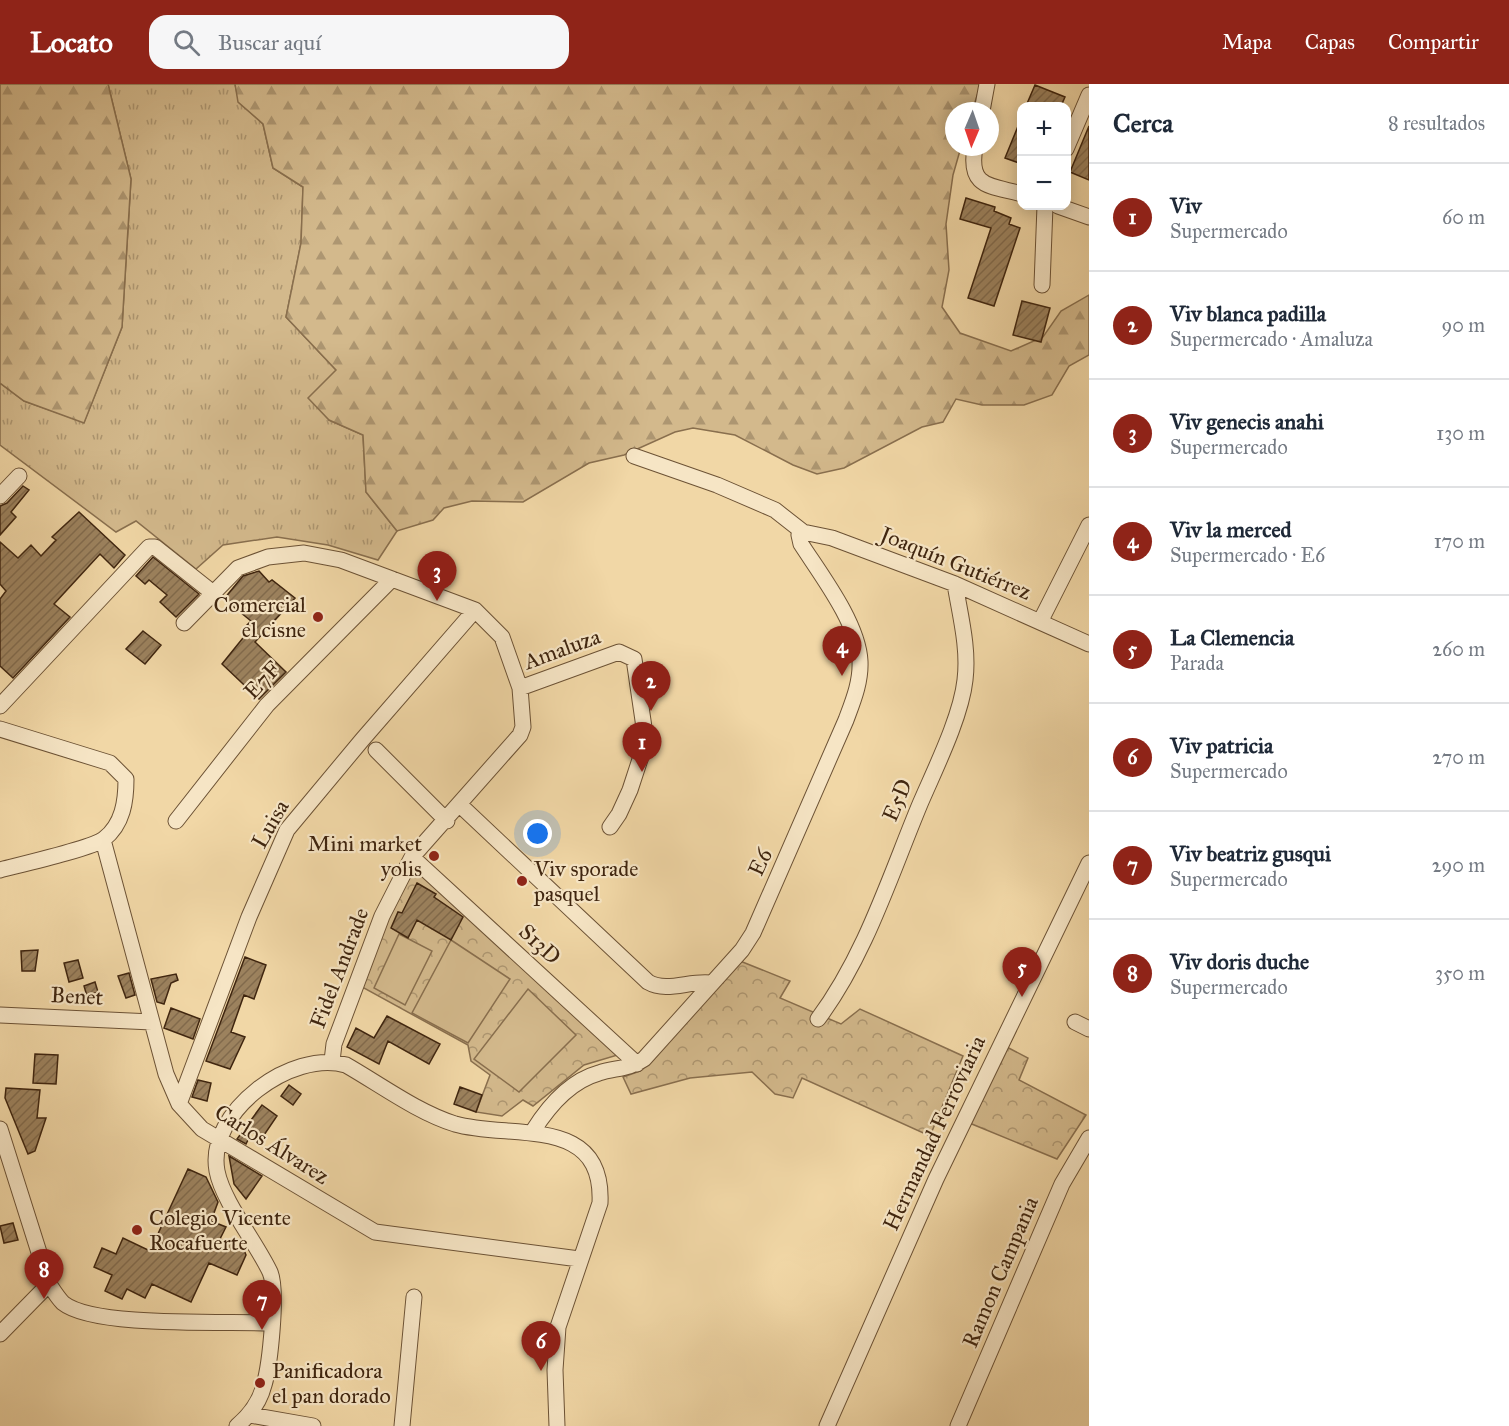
<!DOCTYPE html>
<html lang="es">
<head>
<meta charset="utf-8">
<style>
  :root { --surface:#fff; --page:#f6f6f7; --text:#1f2937; --muted:#747a83; --line:#e0e1e3; --accent:#8f2418 }
  body { margin:0; font-family:"IM FELL Great Primer",serif; background:var(--page); color:var(--text) }
  .controls { position:absolute; right:18px; top:18px; display:grid; overflow:hidden; border-radius:12px; box-shadow:0 3px 15px #0003 }
  .controls button { width:54px; height:54px; display:grid; place-items:center; padding:0; border:0; border-bottom:2px solid var(--line); background:var(--surface); color:var(--text); font:30px sans-serif }
  .compass { position:absolute; left:945px; top:18px; width:54px; height:54px; border-radius:50%; background:var(--surface); box-shadow:0 3px 15px #0003; rotate:182deg }
  .you { position:absolute; left:538px; top:750px; width:21px; height:21px; margin:-15px; border:4px solid #fff; border-radius:50%; background:#1a73e8; box-shadow:0 0 0 9px #1a73e833 }
  .badge { display:grid; place-items:center; width:39px; height:39px; border-radius:50%; background:var(--accent); color:#fff; font-size:20px; font-weight:700 }
  .pin { position:absolute; translate:-50% -50px; filter:drop-shadow(0 2px 3px #0008) }
  .pin::after { content:''; position:absolute; top:32px; width:21px; height:18px; background:inherit; clip-path:polygon(0 0,100% 0,50% 100%) }
  .list { margin:0; padding:0; list-style:none }
  h2 { display:flex; justify-content:space-between; align-items:center; height:78px; margin:0; padding:0 24px; font-size:26px }
  h2 small { font-size:20px; font-weight:400; color:var(--muted) }
  .list li { display:grid; grid-template-columns:39px 1fr auto; gap:18px; align-items:center; box-sizing:border-box; height:108px; padding:0 24px; border-top:2px solid var(--line) }
  .list b { display:block; font-size:22px; white-space:nowrap }
  .list p { margin:0; font-size:20px; white-space:nowrap; color:var(--muted) }
  .list em { font-size:20px; font-style:normal; color:var(--muted) }
  .icon { flex:none; width:33px; height:33px; fill:none; stroke:currentColor; stroke-width:2; stroke-linecap:round; stroke-linejoin:round }
  .map { position:relative; flex:none; width:1089px; height:1342px; overflow:hidden }
  header { display:flex; align-items:center; gap:36px; box-sizing:border-box; height:84px; padding:0 30px; background:var(--accent); color:#fff }
  header strong { font-size:28px }
  nav { display:flex; gap:33px; margin-inline-start:auto; font-size:21px }
  .search { width:420px; height:54px; background:var(--page); display:flex; align-items:center; gap:15px; box-sizing:border-box; padding:0 21px; border-radius:18px; color:var(--muted); font-size:22px }
  main { display:flex }
  aside { flex:1; background:var(--surface) }
  .map>svg:first-child { display:block }
  .grass { fill:url(#grass-tufts); stroke:#896f4e; stroke-width:1.5 }
  .forest { fill:url(#forest-firs); stroke:#896f4e; stroke-width:1.5 }
  .park { fill:url(#park-crowns); stroke:#896f4e; stroke-width:1.5 }
  .pitch { fill:#d3b98c; stroke:#896f4e; stroke-width:1.5 }
  .building { fill:url(#building-hatch); stroke:#3f250f; stroke-width:1.5 }
  .lines { fill:none; stroke-linecap:round; stroke-linejoin:round }
  .minor-casing { stroke:#6c5235; stroke-width:17 }
  .minor { stroke:#f6e5c5; stroke-width:15 }
  .poi-dot { fill:#8f2418; stroke:#f6e5c5; stroke-width:2 }
  .labels { text-anchor:middle; dominant-baseline:central; stroke-width:4.5; stroke-linejoin:round; paint-order:stroke }
  .street-label { font-size:22px; fill:#3f250f; stroke:#f6e5c5 }
  .poi-label { font-size:22px; fill:#3f250f; stroke:#f6e5c5; text-anchor:start }
</style>
</head>
<body>
<header>
<strong>Locato</strong>
<div class="search"><svg class="icon" aria-label="search" viewBox="0 0 24 24"><circle cx="10" cy="10" r="6"/><path d="M15 15l6 6"/></svg>Buscar aquí</div>
<nav><a>Mapa</a><a>Capas</a><a>Compartir</a></nav>
</header>
<main>
<div class="map">
<svg width="1089" height="1342" viewBox="0 0 1089 1342">
  <defs>
    <pattern id="grass-tufts" width="24" height="20" patternUnits="userSpaceOnUse" patternTransform="scale(1.5)"><rect width="24" height="20" fill="#d3b98c"/><path d="M3 7l-1-3M5 7V3M7 7l1-3M15 17l-1-3M17 17v-4M19 17l1-3" fill="none" stroke="#ad9671"/></pattern>
    <pattern id="forest-firs" width="22" height="20" patternUnits="userSpaceOnUse" patternTransform="scale(1.5)"><rect width="22" height="20" fill="#d3b98c"/><path d="M5 1l3.5 6h-7zM16 11l3.5 6h-7z" fill="#ad9671"/></pattern>
    <pattern id="park-crowns" width="20" height="18" patternUnits="userSpaceOnUse" patternTransform="scale(1.5)"><rect width="20" height="18" fill="#d3b98c"/><path d="M2 6a3 3 0 1 1 6 0M12 15a3 3 0 1 1 6 0" fill="none" stroke="#ad9671"/></pattern>
    <pattern id="building-hatch" width="6" height="6" patternUnits="userSpaceOnUse" patternTransform="scale(1.5)"><rect width="6" height="6" fill="#9c825e"/><path d="M-1 1l2-2M0 6l6-6M5 7l2-2" fill="none" stroke="#816a4c"/></pattern>
  </defs>
  <rect width="100%" height="100%" fill="#f1d7a6"/>
  <filter id="stains"><feTurbulence type="fractalNoise" baseFrequency=".00333" numOctaves="4"/><feColorMatrix values="0 0 0 0 .2 0 0 0 0 .09 0 0 0 0 .02 0 0 0 .5 -.17"/></filter>
  <radialGradient id="worn" r=".72"><stop offset=".6" stop-color="#630" stop-opacity="0"/><stop offset="1" stop-color="#630" stop-opacity=".3"/></radialGradient>
  <path class="grass" d="M108,0H235L239,18L263,40L273,84L303,103L301,159L286,233L336,286L329,336L363,351L366,408L397,447L378,476L328,461L277,453L223,461L196,485L136,437L116,448L0,361V299L24,317L84,338L122,243L131,95Z"/>
  <path class="forest" d="M0,0H108L131,95L122,243L84,339L24,317L0,299Z
    M235,0H981L972,27H954V63H961L953,91L946,140L949,186L942,223L960,249L1011,267L1043,253L1061,227L1089,211V271L1069,282L1052,311L1024,321H982L956,315L943,338L922,343L844,384L817,390L793,381L735,351L693,344L675,348L624,371L589,379L523,418L472,417L444,424L433,436L397,447L366,408L363,351L329,336L308,314L336,286L286,233L301,159L303,103L273,84L263,40L238,18Z"/>
  <path class="park" d="M417,783L621,970L584,981L533,1022L523,1016L502,1032L476,1028L490,991L471,977L468,961L362,903L401,800Z
    M740,877L790,897L780,914L841,940L860,925L963,972L930,1052L802,994L793,1014L775,1010L752,988L690,994L631,1010L623,993L640,987L649,979Z
    M1003,961L1028,974L1019,996L1086,1031L1057,1075L967,1038Z"/>
  <path class="pitch" d="M399,850L432,867L405,921L374,904Z
    M451,856L510,895L468,959L412,929Z
    M528,905L576,951L519,1008L474,975Z"/>
  <path class="building" d="M1035,1L1065,13L1061,22H1026Z
    M1021,35H1022V80L1005,74Z
    M1089,42V96L1070,88Z
    M966,114L995,123L994,127L1011,134L1009,140L1020,144L994,222L968,214L991,144L960,135Z
    M1022,217L1050,224L1041,258L1013,251Z
    M23,402L29,406L11,428L16,433L0,451V422L7,419Z
    M79,428L125,471L114,484L100,470L54,520L70,533L13,594L0,582V515L6,507L0,500V458L18,474L31,461L41,472L56,456L52,453Z
    M153,473L199,510L176,533L160,518L167,511L149,496L145,500L136,492Z
    M259,487L269,498L272,496L295,514L255,558L286,588L259,615L222,580L247,549L242,546L251,537L224,515L243,492Z
    M143,547L161,561L145,580L126,565Z
    M417,799L436,810L434,813L463,833L451,856L417,836L408,854L391,844L398,828L402,829Z
    M38,866L35,887H22L21,867Z
    M245,873L266,881L254,915L244,911L231,948L245,953L230,985L206,977Z
    M78,876L83,894L69,898L64,879Z
    M129,889L135,911L126,914L118,892Z
    M176,890L178,896L171,899L164,920L157,918L151,895Z
    M95,898L98,908L87,912L84,902Z
    M171,924L200,935L193,955L164,944Z
    M387,932L440,960L429,980L388,957L379,980L347,963L356,944L374,954Z
    M35,970L58,971L56,1000L33,999Z
    M198,996L211,999L207,1017L192,1013Z
    M289,1001L301,1010L293,1021L281,1012Z
    M460,1003L482,1011L476,1028L454,1020Z
    M6,1004L40,1006L37,1034H46L35,1067L28,1070L5,1014Z
    M262,1021L277,1032L262,1054L252,1048L246,1060L237,1055Z
    M229,1072L262,1092L246,1115L234,1100Z
    M188,1085L206,1093L218,1118L211,1137L226,1143L220,1155L244,1166L246,1171L237,1191L209,1179L191,1218L152,1200L145,1214L127,1205L122,1215L105,1207L112,1191L94,1183L102,1164L116,1170L123,1154L150,1167Z
    M13,1139L18,1156L4,1159L0,1142Z"/>
  <g class="lines">
    <defs>
      <path id="minor" d="M982,27L987,0
        M975,63C968,104 989,101 1022,110
        M1066,65L1089,11
        M1058,122L1089,133
        M1042,201L1045,122
        M634,372L717,401L775,426L803,448
        M0,412L19,392
        M803,448L832,454L955,500L1089,560
        M1040,538L1089,441
        M184,539L238,484L268,473L304,469L341,476L475,526L502,553L520,604L523,643L520,651L412,773L382,832L334,960L332,977
        M520,604L619,568L634,575L646,657L630,706L619,730L610,743
        M0,622L149,463H155L213,509
        M0,645L110,679L126,695C126,717 123,740 104,755C93,764 19,781 0,786
        M376,666L447,737
        M460,721L648,898C667,909 690,896 711,899
        M176,737L267,621L392,495
        M103,756L166,990L179,1020L202,1045L375,1148L579,1175
        M412,773L637,980
        M0,931L152,938
        M818,935C865,872 890,792 920,720C935,685 961,633 965,596C969,564 960,531 955,500
        M1075,938L1089,945
        M179,1020L249,833L287,746L362,656L475,526
        M0,1045L49,1200C53,1206 58,1214 63,1219C94,1244 227,1237 272,1239
        M533,1047C548,1023 570,997 599,989C614,984 630,985 644,975L742,866L753,849L846,636C853,617 861,598 860,577C858,539 821,491 801,460L799,451L803,448
        M0,1250L49,1200
        M250,1331L313,1342
        M237,1342C250,1331 260,1317 264,1301C270,1281 278,1206 270,1188C256,1158 223,1118 217,1087C206,1028 292,965 346,981C381,1001 417,1028 455,1040C511,1056 604,1030 600,1119L558,1243L555,1286L557,1342
        M402,1342L414,1213
        M827,1342L936,1095L1089,779
        M958,1342L1062,1100L1089,1054"/>
    </defs>
    <use href="#minor" class="minor-casing"/>
    <use href="#minor" class="minor"/>
  </g>
  <g class="poi-dot">
    <circle cx="318" cy="533" r="6"/>
    <circle cx="434" cy="772" r="6"/>
    <circle cx="522" cy="797" r="6"/>
    <circle cx="137" cy="1146" r="6"/>
    <circle cx="260" cy="1299" r="6"/>
  </g>
  <g class="labels">
    <g class="street-label">
      <text transform="translate(956 479) rotate(22)">Joaquín Gutiérrez</text>
      <text transform="translate(562 565) rotate(-20)">Amaluza</text>
      <text transform="translate(262 596) rotate(-47)">E7F</text>
      <text transform="translate(897 716) rotate(-67)">E5D</text>
      <text transform="translate(270 740) rotate(-60)">Luisa</text>
      <text transform="translate(760 778) rotate(-66)">E6</text>
      <text transform="translate(540 860) rotate(43)">S13D</text>
      <text transform="translate(339 884) rotate(-69)">Fidel Andrade</text>
      <text transform="translate(77 912) rotate(3)">Benet</text>
      <text transform="translate(934 1049) rotate(-65)">Hermandad Ferroviaria</text>
      <text transform="translate(272 1060) rotate(32)">Carlos Álvarez</text>
      <text transform="translate(1000 1188) rotate(-67)">Ramon Campania</text>
    </g>
    <g class="poi-label">
      <text x="306" y="520" text-anchor="end">Comercial<tspan x="306" dy="25">el cisne</tspan></text>
      <text x="422" y="759" text-anchor="end">Mini market<tspan x="422" dy="25">yolis</tspan></text>
      <text x="534" y="784">Viv sporade<tspan x="534" dy="25">pasquel</tspan></text>
      <text x="149" y="1133">Colegio Vicente<tspan x="149" dy="25">Rocafuerte</tspan></text>
      <text x="272" y="1286">Panificadora<tspan x="272" dy="25">el pan dorado</tspan></text>
    </g>
  </g>
  <rect width="100%" height="100%" filter="url(#stains)"/>
  <rect width="100%" height="100%" fill="url(#worn)"/>
</svg>
<div class="controls">
<button>+</button>
<button>−</button>
</div>
<svg class="compass" viewBox="-18 -18 36 36"><path d="M0-13l5 13h-10z" fill="#e53935"/><path d="M0 13l5-13h-10z" fill="#747a83"/></svg>
<div class="you"></div>
<div class="pin badge" style="left:642px;top:688px">1</div>
<div class="pin badge" style="left:651px;top:627px">2</div>
<div class="pin badge" style="left:437px;top:517px">3</div>
<div class="pin badge" style="left:842px;top:592px">4</div>
<div class="pin badge" style="left:1022px;top:913px">5</div>
<div class="pin badge" style="left:541px;top:1287px">6</div>
<div class="pin badge" style="left:262px;top:1246px">7</div>
<div class="pin badge" style="left:44px;top:1215px">8</div>
</div>
<aside>
<h2>Cerca<small>8 resultados</small></h2>
<ul class="list">
<li><span class="badge">1</span><div><b>Viv</b><p>Supermercado</p></div><em>60 m</em></li>
<li><span class="badge">2</span><div><b>Viv blanca padilla</b><p>Supermercado · Amaluza</p></div><em>90 m</em></li>
<li><span class="badge">3</span><div><b>Viv genecis anahi</b><p>Supermercado</p></div><em>130 m</em></li>
<li><span class="badge">4</span><div><b>Viv la merced</b><p>Supermercado · E6</p></div><em>170 m</em></li>
<li><span class="badge">5</span><div><b>La Clemencia</b><p>Parada</p></div><em>260 m</em></li>
<li><span class="badge">6</span><div><b>Viv patricia</b><p>Supermercado</p></div><em>270 m</em></li>
<li><span class="badge">7</span><div><b>Viv beatriz gusqui</b><p>Supermercado</p></div><em>290 m</em></li>
<li><span class="badge">8</span><div><b>Viv doris duche</b><p>Supermercado</p></div><em>350 m</em></li>
</ul>
</aside>
</main>
</body>
</html>
